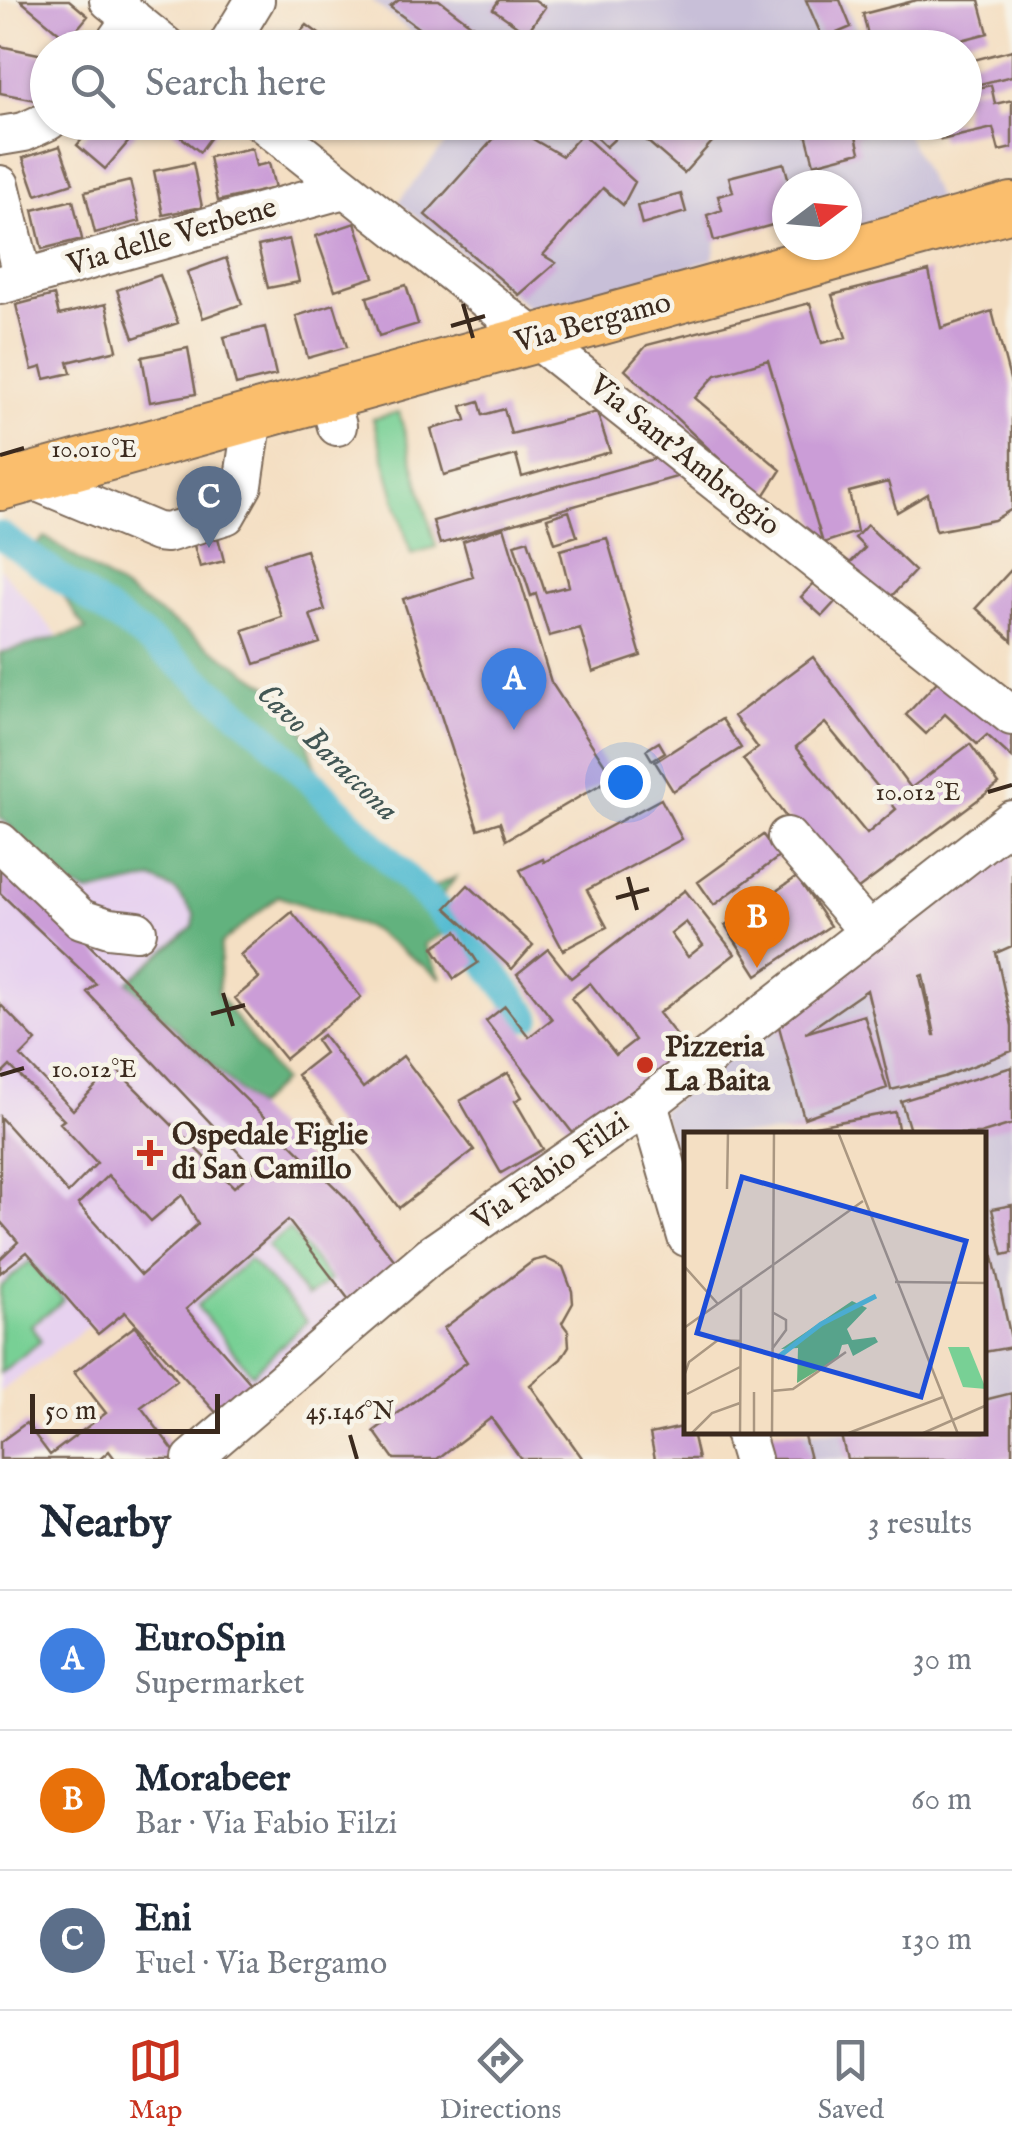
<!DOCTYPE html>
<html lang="en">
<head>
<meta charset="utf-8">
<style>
  :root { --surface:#fff; --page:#f2f2f3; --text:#1f2937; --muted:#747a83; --line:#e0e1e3; --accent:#c8321e }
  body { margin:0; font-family:"IM FELL English",serif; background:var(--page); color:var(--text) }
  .compass { position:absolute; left:772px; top:170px; width:90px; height:90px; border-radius:50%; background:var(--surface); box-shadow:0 2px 8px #0004; rotate:74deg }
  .scale { position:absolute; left:30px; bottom:25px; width:190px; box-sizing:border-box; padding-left:10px; border:5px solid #3b2a1e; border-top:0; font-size:28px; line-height:35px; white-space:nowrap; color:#3b2a1e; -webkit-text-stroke:8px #f7f3e8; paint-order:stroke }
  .you { position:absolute; left:625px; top:782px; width:35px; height:35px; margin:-25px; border:8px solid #fff; border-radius:50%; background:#1a73e8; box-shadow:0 0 0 15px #1a73e833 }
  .badge { display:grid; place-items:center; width:65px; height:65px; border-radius:50%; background:var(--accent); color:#fff; font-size:32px; font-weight:700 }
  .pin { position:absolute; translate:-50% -82px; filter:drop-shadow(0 2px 5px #0008) }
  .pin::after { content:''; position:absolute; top:52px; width:35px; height:30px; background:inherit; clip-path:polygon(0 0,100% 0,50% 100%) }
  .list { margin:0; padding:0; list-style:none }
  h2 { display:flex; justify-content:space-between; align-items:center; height:130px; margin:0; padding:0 40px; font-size:42px }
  h2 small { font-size:32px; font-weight:400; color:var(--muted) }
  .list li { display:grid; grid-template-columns:65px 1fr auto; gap:30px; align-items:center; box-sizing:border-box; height:140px; padding:0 40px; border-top:2px solid var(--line) }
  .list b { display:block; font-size:38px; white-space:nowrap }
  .list p { margin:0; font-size:32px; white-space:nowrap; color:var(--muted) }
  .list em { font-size:32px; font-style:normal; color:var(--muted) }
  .icon { flex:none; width:55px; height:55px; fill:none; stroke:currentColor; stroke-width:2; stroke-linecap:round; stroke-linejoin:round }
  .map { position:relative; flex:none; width:1012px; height:1459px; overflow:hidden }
  .search { position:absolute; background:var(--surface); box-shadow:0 2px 8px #0004; left:30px; right:30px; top:30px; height:110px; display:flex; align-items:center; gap:25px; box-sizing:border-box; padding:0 35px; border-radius:55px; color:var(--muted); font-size:38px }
  .sheet { height:550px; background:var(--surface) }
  nav { display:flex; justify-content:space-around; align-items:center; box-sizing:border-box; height:140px; border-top:2px solid var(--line); background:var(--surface); font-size:28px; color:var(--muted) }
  nav a { display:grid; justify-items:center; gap:5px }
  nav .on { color:var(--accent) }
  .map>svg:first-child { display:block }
  .built { fill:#e7d2ef }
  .industrial { fill:#c8bfd8 }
  .green { fill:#78d095; stroke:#5a7d5a; stroke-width:2.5 }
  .forest { fill:#62b27e; stroke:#4e6e4e; stroke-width:2.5 }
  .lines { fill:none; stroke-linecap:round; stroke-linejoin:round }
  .canal { stroke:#54bcd1; stroke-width:28 }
  .building { fill:#cb9dd7; fill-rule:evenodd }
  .minor-casing { stroke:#7c6958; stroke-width:42 }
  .major-casing { stroke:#7c6958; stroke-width:52 }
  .minor { stroke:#fff; stroke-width:38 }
  .major { stroke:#fabe6d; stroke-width:48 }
  .ticks { fill:none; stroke:#3b2a1e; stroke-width:4 }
  .poi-dot { fill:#c8321e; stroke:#f7f3e8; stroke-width:4 }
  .labels { text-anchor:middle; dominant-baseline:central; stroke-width:9; stroke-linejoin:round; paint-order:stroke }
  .street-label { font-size:30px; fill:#3b2a1e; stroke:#f7f3e8 }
  .poi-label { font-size:30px; font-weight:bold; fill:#3b2a1e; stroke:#f7f3e8; text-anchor:start }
  .water-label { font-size:32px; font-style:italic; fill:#425654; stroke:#f7f3e8 }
  .inset-river { fill:none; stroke:#54bcd1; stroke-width:5 }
  .inset-road { fill:none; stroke:#aa9781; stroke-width:2.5 }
  .view { fill:#1d4ed8; fill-opacity:0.15; stroke:#1d4ed8; stroke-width:5 }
  .inset-edge { fill:none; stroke:#3b2a1e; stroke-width:5 }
  .ticks-label { font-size:25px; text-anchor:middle; fill:#3b2a1e; stroke:#f7f3e8; stroke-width:9; stroke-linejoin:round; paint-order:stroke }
</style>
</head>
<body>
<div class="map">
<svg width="1012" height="1459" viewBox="0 0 1012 1459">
  <rect width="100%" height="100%" fill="#f7f3e8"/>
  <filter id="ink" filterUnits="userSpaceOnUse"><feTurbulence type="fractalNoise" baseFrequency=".01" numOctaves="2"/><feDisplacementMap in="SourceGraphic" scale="20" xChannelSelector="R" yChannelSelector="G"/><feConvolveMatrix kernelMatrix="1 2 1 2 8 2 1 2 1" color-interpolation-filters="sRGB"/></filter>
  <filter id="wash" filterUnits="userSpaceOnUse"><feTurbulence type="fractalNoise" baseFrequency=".0048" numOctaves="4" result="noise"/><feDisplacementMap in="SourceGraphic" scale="40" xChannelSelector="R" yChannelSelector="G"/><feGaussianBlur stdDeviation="2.25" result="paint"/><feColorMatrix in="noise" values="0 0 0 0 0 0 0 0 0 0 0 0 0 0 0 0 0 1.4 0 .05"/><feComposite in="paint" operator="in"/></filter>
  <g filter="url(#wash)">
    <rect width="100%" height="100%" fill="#f4dfc3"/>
    <path class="built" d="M0,568L59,637L0,653Z
      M0,817L73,887L152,879L175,891L195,915L193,927L128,983L346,1198L399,1266L220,1417L125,1312L98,1334L90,1325L0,1392Z"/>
    <path class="industrial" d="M371,0H843L866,47H430Z
      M463,122L901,123L938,199L854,228L847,221V185H787L717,238L713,259L537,314L398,202Z
      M1012,834V1459H763L756,1432H984V1134H687V1197L661,1110Z"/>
    <path class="green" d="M399,412L436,547L411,554L373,419Z
      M289,1229L330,1280L307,1297L267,1246Z
      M249,1259L307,1321L252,1374L197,1306Z
      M30,1261L64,1300L31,1325L41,1341L0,1373V1287Z"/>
    <path class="forest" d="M45,537L295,704L319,776L424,891L456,877L428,914L445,933L424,944L441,978L371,929L278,896L221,944L218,994L282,1081L255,1107L128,982L193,927L195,915L176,891L152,879L89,893L73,887L0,817V653L86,630L32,549Z"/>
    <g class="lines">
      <path class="canal" d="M0,535L166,653L264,734L473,945L528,1017"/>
    </g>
    <g id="blocks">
      <path class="building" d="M20,0H69L88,16L68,40Z
        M399,0H439L481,32L467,48H445L390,7Z
        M499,0H535L545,7L527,33L493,9Z
        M806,0H840L851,27L823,39Z
        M917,0H979L988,33L931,48H871L863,14Z
        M307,25L338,48H285Z
        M0,46L48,56L41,101L0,93Z
        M1012,50V76L964,88V53H968L970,61Z
        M991,85L995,104L1012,100V148L999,151L993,128L941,140L937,122H964V91Z
        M97,122H124L136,133L105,169L77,145Z
        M162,122H222L200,152Z
        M580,122H608L620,134L606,147Z
        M625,122H730L684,173Z
        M803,122H862L865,134L856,136L860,152L814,164Z
        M507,124L562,156L582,134L635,182L623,205L603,188L543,255L556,263L519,295L425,215Z
        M60,146L73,183L36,195L23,158Z
        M252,148L256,166L269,163L275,188L218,201L209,157Z
        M193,163L202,207L163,215L154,171Z
        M784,163L790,185H787V221L714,241L707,215L722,210L718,196L733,192L729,177Z
        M130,181L140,221L95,233L85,192Z
        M681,194L686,212L642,225L637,206Z
        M73,200L82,239L42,249L33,210Z
        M355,223L374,277L335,290L316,236Z
        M289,239L299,282L268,288L258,246Z
        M226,258L242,304L203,318L187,272Z
        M929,271L941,328L992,311L1012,387V509L994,520L936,531L928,494L897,512L888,482L849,492L857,532L823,543L768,360L716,375L695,398L781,470L762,499L625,370L647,345L810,303L822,343L846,337L832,295Z
        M160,275L178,323L134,338L117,290Z
        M406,285L418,324L379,336L367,297Z
        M54,295L59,315L106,304L117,350L68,362L71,373L45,379L42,367L32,370L16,305Z
        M334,304L347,347L308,358L296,316Z
        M265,327L276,375L236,385L224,337Z
        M188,348L196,394L150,402L142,357Z
        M479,401L483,415L504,409L511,434L597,412L610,452L522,477L516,455L444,475L431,429L466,420L462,406Z
        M671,454L694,472L440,544L433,521Z
        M569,511L577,536L555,543L547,518Z
        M867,525L915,571L886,602L848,565L865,548L855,538Z
        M504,527L551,682L613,777L506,840L500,822L478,829L403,599L473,577L463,541Z
        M216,530L224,561L200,567L192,538Z
        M607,538L641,656L593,672L580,628L549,636L536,594L531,596L514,544L528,540L545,592L569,586L560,550Z
        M306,550L325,610L310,615L320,643L255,664L243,630L282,617L264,563Z
        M1012,569V641L976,608Z
        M814,583L835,602L822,616L801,597Z
        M813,657L911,788L970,744L999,784L846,898L743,759L758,748L734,716ZM825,723L896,809L867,834L796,747Z
        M947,671L1012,732V758L987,735L977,744L945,714L926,734L906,715Z
        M722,719L741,748L673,791L655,762Z
        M659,742L665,752L652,760L646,750Z
        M661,799L682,839L587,890L607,927L563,950L520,870L543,859L544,862Z
        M1012,834V946L996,953L1012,1026V1051L944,1077L891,1090L867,990L805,1033L864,1015L887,1088L804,1118L778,1023ZM923,975L935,1035H934L920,976Z
        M763,835L779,857L714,905L698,882Z
        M0,857L346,1198L399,1266L350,1301L288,1220L186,1309L253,1386L220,1417L125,1312L98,1334L27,1252L0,1273V1259L18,1242L0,1221V1117L68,1193L97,1163L60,1123L64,1120L10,1066L0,1076V1004L36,1041L21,1056L73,1110L114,1067L234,1187L255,1170L87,992L96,984L0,893ZM108,1175L151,1221L182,1195L198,1224L141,1275L78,1204Z
        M797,877L830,926L757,975L725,925Z
        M468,885L533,945L512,969L446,908Z
        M685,890L735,954L659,1013L687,1049L575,1136L486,1021L505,1006L529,1037L552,1019L517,974L548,949L571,978ZM686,922L703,945L688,957L671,934ZM590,983L635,1040L616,1055L571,998Z
        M292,912L361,997L285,1059L235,998L259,978L240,955Z
        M457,931L478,963L454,979L433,947Z
        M323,1035L363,1088L403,1056L474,1150L399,1208L297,1075L325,1053L316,1040Z
        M1012,1067V1124L980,1134H911L901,1101Z
        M508,1073L522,1097L515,1101L543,1149L501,1173L460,1101Z
        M895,1112L899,1134H782L781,1132Z
        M1012,1205V1253L1003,1255L992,1209Z
        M984,1216L1012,1343V1347L984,1352Z
        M545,1258L563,1267L572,1291L573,1303L562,1323L568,1331L569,1346L561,1359L530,1385L583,1459H521L491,1418L437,1459H394L374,1431L467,1362L444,1328L533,1261Z
        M135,1326L177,1380L141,1407L180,1459H115L109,1451L100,1459H0V1442L26,1423L50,1455L106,1413L74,1372Z
        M1012,1393V1459H847L841,1436L860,1432H984V1400Z
        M687,1426V1432H692L698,1459H655L650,1434Z
        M756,1432H803L810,1459H763Z"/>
    </g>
  </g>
  <g filter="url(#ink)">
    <use href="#blocks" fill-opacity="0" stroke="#7c6958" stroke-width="2.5"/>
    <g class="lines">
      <defs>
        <path id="minor" d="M109,0L168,48
          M111,48L132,18
          M226,48L255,0
          M262,122L1012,716
          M0,136L24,132L48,121
          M0,185L23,279
          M0,285L344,189
          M328,396L337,426
          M28,478L157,532L167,533L226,515L243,485L253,417
          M787,837L869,932
          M0,842L81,919L109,928L137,931
          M648,1104L687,1237
          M744,1432L752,1459
          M192,1459L431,1255L648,1104L1012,820"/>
        <path id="major" d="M0,486L1012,207"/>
      </defs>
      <use href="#minor" class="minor-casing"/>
      <use href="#major" class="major-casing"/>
      <use href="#minor" class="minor"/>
      <use href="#major" class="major"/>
    </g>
  </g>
  <path class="ticks" d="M463,304L473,338M451,326L485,316M0,455L24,448M988,792L1012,785M628,877L637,910M616,898L649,889M223,993L233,1026M211,1014L245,1005M0,1075L24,1068M350,1435L357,1459"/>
  <g class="poi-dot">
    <circle cx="645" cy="1065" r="10"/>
    <path d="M145 1138h10v10h10v10h-10v10h-10v-10h-10v-10h10z"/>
  </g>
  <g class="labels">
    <g class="street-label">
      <text transform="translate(172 237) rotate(-16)">Via delle Verbene</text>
      <text transform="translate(593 323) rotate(-15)">Via Bergamo</text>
      <text transform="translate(684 456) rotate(39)">Via Sant'Ambrogio</text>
      <text transform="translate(551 1172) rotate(-35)">Via Fabio Filzi</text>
    </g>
    <g class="poi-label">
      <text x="665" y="1048">Pizzeria<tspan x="665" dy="34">La Baita</tspan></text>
      <text x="172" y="1136">Ospedale Figlie<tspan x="172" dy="34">di San Camillo</tspan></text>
    </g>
    <g class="water-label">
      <text transform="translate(327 753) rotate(44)">Cavo Baraccona</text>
    </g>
  </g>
  <g transform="translate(684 1132)">
    <rect width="302" height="302" fill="#f4dfc3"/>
    <path d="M264,215H285L302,257L279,255Z" fill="#78d095"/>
    <path d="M168,169L183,176L163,197L168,208L191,205L194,210L169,224L164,212L158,213L154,226L113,251L114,216L97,217Z" fill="#62b27e"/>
    <path class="inset-river" d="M93,226L137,192L192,164"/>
    <path class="inset-road" d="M154,0L274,302M43,57L44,0M0,134L34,172M211,150L303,151M0,196L179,69M88,217L102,198V188L88,180M0,244L5,230L34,208L57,209M88,259L109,257L162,220M3,262L56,235M7,302L28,281L56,271M56,302L57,156M70,302V260M88,302L90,0M162,302L259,265M237,302L303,273"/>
    <path class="view" d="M58,45L282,109L237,265L13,201Z"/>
    <rect width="302" height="302" class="inset-edge"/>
  </g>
  <g class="ticks-label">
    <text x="94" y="457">10.010°E</text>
    <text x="918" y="800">10.012°E</text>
    <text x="94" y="1077">10.012°E</text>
    <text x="350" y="1419">45.146°N</text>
  </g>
</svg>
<svg class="compass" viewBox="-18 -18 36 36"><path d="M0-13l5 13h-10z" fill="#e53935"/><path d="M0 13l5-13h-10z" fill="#747a83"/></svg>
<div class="scale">50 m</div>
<div class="you"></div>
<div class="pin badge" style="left:514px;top:730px;background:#3f7fe0">A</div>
<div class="pin badge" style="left:757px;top:968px;background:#e8710a">B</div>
<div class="pin badge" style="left:209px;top:548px;background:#5c6f8a">C</div>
<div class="search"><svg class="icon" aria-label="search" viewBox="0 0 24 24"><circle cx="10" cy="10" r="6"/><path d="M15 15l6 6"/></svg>Search here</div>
</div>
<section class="sheet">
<h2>Nearby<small>3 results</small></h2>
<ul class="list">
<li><span class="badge" style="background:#3f7fe0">A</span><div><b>EuroSpin</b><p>Supermarket</p></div><em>30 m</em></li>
<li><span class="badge" style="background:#e8710a">B</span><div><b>Morabeer</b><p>Bar · Via Fabio Filzi</p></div><em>60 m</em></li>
<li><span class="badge" style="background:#5c6f8a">C</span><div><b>Eni</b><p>Fuel · Via Bergamo</p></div><em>130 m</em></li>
</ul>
</section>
<nav>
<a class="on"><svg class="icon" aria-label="map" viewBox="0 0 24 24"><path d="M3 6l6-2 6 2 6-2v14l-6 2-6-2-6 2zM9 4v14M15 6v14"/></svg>Map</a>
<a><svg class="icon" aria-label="directions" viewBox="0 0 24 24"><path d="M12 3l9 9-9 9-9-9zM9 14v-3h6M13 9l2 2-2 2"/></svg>Directions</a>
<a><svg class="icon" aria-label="saved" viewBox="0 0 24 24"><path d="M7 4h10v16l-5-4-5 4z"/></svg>Saved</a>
</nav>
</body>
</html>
